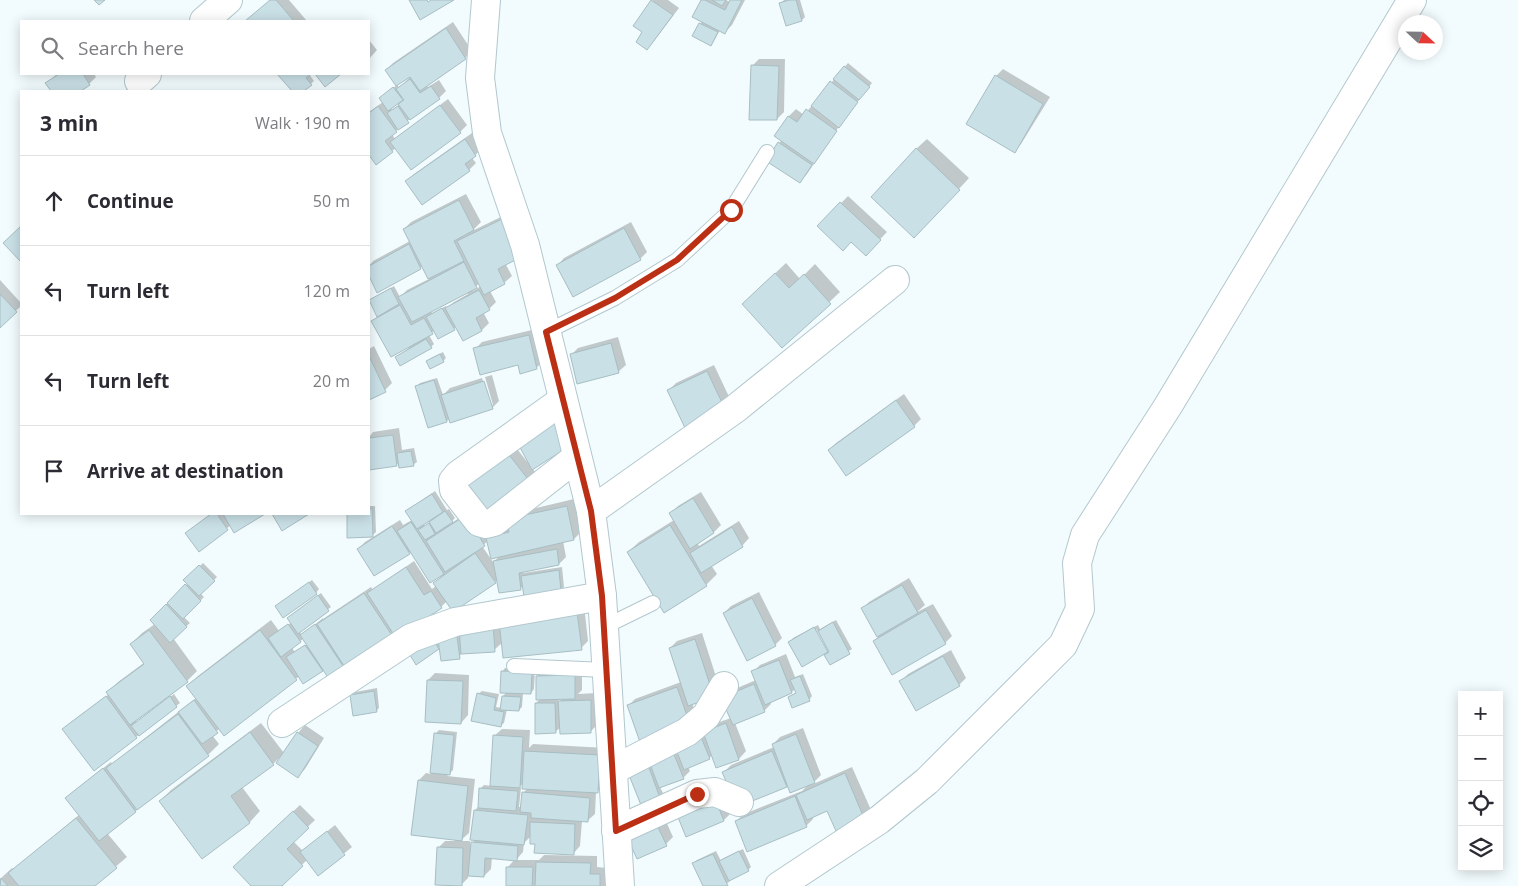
<!DOCTYPE html>
<html lang="en">
<head>
<meta charset="utf-8">
<style>
  :root { --surface:#fff; --page:#f7f7f7; --text:#2b2b33; --muted:#7c7c81; --line:#e1e1e2 }
  body { margin:0; font-family:"Open Sans",sans-serif; background:var(--page); color:var(--text) }
  .controls { position:absolute; right:15px; bottom:15px; display:grid; overflow:hidden; border-radius:0px; box-shadow:0 2px 12px #0003 }
  .controls button { width:45px; height:45px; display:grid; place-items:center; padding:0; border:0; border-bottom:1px solid var(--line); background:var(--surface); color:var(--text); font:25px sans-serif }
  .compass { position:absolute; left:1398px; top:15px; width:45px; height:45px; border-radius:50%; background:var(--surface); box-shadow:0 2px 12px #0003; rotate:112deg }
  .stop { position:absolute; width:15px; height:15px; margin:-11px; border:4px solid #bb3015; border-radius:50%; background:#fff }
  .stop.end { background:#bb3015; border-color:#fff; box-shadow:0 1px 5px #0008 }
  .list { margin:0; padding:0; list-style:none }
  h2 { display:flex; justify-content:space-between; align-items:center; height:65px; margin:0; padding:0 20px; font-size:21px }
  h2 small { font-size:16px; font-weight:400; color:var(--muted) }
  .list li { display:grid; grid-template-columns:32px 1fr auto; gap:15px; align-items:center; box-sizing:border-box; height:90px; padding:0 20px; border-top:1px solid var(--line) }
  .list b { display:block; font-size:19px; white-space:nowrap }
  .list em { font-size:16px; font-style:normal; color:var(--muted) }
  .icon { flex:none; width:28px; height:28px; fill:none; stroke:currentColor; stroke-width:2; stroke-linecap:round; stroke-linejoin:round }
  .map { position:relative; flex:none; width:1518px; height:886px; overflow:hidden }
  .search { position:absolute; background:var(--surface); box-shadow:0 2px 12px #0003; left:20px; top:20px; width:350px; height:55px; display:flex; align-items:center; gap:12px; box-sizing:border-box; padding:0 18px; border-radius:0px; color:var(--muted); font-size:19px }
  .panel { position:absolute; background:var(--surface); box-shadow:0 2px 12px #0003; left:20px; top:90px; width:350px; height:425px; border-radius:0px }
  .map>svg:first-child { display:block }
  .shadow { fill:#0003; fill-rule:evenodd }
  .building { fill:#c9e0e6; stroke:#a7bec3 }
  .lines { fill:none; stroke-linecap:round; stroke-linejoin:round }
  .service-casing { stroke:#b2c8ce; stroke-width:16 }
  .minor-casing { stroke:#b2c8ce; stroke-width:30 }
  .tertiary-casing { stroke:#b2c8ce; stroke-width:30 }
  .service { stroke:#fff; stroke-width:14 }
  .minor { stroke:#fff; stroke-width:28 }
  .tertiary { stroke:#fff; stroke-width:28 }
  .route { stroke:#bb3015; stroke-width:6 }
</style>
</head>
<body>
<div class="map">
<svg width="1518" height="886" viewBox="0 0 1518 886">
  <rect width="100%" height="100%" fill="#f2fbfd"/>
  <path class="shadow" d="M271,0H289L307,21H246Z
    M653,0H668L679,8L654,41L647,48L644,32L635,25Z
    M702,0H726L730,2L732,0H745L732,25L725,32L720,30L714,41L711,45L694,36L702,21Z
    M784,0H800L805,17L802,20L781,3Z
    M453,22L472,51L465,58L426,85L428,87L439,80L446,91L439,98L411,118L392,134L395,139L448,99L467,125L460,132L396,148L392,151L371,156L369,159V112L383,102V95L397,85L386,70L393,63ZM408,77L409,78L399,88L397,84ZM403,97L405,100L392,110L390,107Z
    M369,40L377,50L369,59Z
    M759,59H785L784,112L777,119L752,66Z
    M848,63L872,83L842,122L807,174L800,182L779,143L782,140L775,136L789,116L796,109L804,115Z
    M1003,69L1050,97L1021,144L1014,152L996,76Z
    M57,74H94L96,77L89,84L78,91H52L47,83Z
    M278,74H309L314,81L303,91H294Z
    M472,133L483,148L472,158L476,163L469,170L407,181L414,174Z
    M927,139L969,178L925,226L916,149Z
    M466,194L481,222L472,231L509,213L505,263L512,276L504,283L490,291L496,302L489,309L483,312L489,323L482,330L464,340L456,326L454,329L435,330L429,335L434,344L431,347L396,357L409,348L373,321L378,316L370,301L373,298L394,286L400,297L407,290L429,279L423,266L378,291L369,274V266L373,261L410,241L404,229L411,222ZM479,283L481,286L473,291V290ZM467,291L468,294L454,302L447,308L446,306L432,313L431,311Z
    M848,196L887,232L866,254L851,241L819,226Z
    M631,222L647,252L640,259L557,266L564,258Z
    M786,263L800,279L815,264L840,292L783,346L754,293Z
    M0,280L21,303V306L0,326Z
    M536,329L544,361L536,368L475,349L482,342Z
    M618,337L626,365L618,372L571,355L578,348Z
    M374,346L392,383L385,390L369,398V349Z
    M443,352L446,358L443,361H427L431,358Z
    M714,365L732,403L686,428L669,390L676,383Z
    M492,375L499,401L492,408L450,418L447,421L429,426L417,386L420,383L437,378L443,395L450,388L482,378L490,405H493L485,377Z
    M904,394L921,419L914,426L829,450L836,443Z
    M399,428L402,450L414,448L417,462L413,465L400,462L396,465L370,469L369,437L373,432Z
    M514,445L528,463H529L537,475L485,518L462,489Z
    M435,491L447,510L449,509L455,518L450,523V524L473,509L515,513L574,499L581,532L574,539L563,541L566,557L559,564L522,571L523,573L562,567L564,587L561,590L524,585L521,588L498,579L495,582L447,601L441,607L348,670L323,669L322,670L300,676L219,729L212,735L219,744L208,755L107,833L127,857L93,886H0V879L12,868L14,870L80,814L67,798L74,791L111,762L112,764L196,698L187,686L198,676L271,620L279,631L292,622V615L321,593L331,607L299,631L302,635L323,618V619L371,587L373,590L414,561L432,589L436,586L435,583L443,574L411,551L409,553L358,549L365,542L400,520L403,525L412,520L406,511ZM430,519L432,521L425,526L423,524ZM488,541L500,556L493,562L482,546ZM304,638L307,644L295,652L292,648Z
    M701,492L721,525L714,532L697,542L699,546L739,521L749,538L742,546L711,565L717,574L706,585L628,552L639,542L674,520L671,513L678,506Z
    M369,506H375L376,532L372,536H348V514H369Z
    M212,514H263L234,531L231,525L199,550L190,530Z
    M203,563L217,577L201,594L204,597L184,617L190,623L173,638L197,671L187,681L135,719L137,722L174,694L180,703L136,737L64,729L71,722L109,694L108,692L118,682L145,662L131,644L142,633L155,624L151,620L188,583L185,580Z
    M909,578L925,605L917,612L933,604L952,636L945,643L874,641L878,637L862,609L869,602Z
    M312,580L319,589L316,593L280,603Z
    M759,592L782,638L775,645L724,613L731,606Z
    M584,605L588,641L581,648L503,642L494,650L462,653L459,657L440,646L416,663L438,632Z
    M836,620L852,649L830,663L824,653L790,642L793,638L818,625L820,629ZM816,629L831,653L829,654L815,630Z
    M702,633L720,689L692,703L698,719L628,706L635,699L681,682L670,648L677,641Z
    M951,650L966,678L959,685L917,709L901,681L908,674Z
    M786,654L795,677L803,674L812,696L809,700L789,697L797,692L795,689L792,692L770,701L771,704L764,711L735,723L746,751L739,759L717,767L713,755L709,758L688,767L690,771L683,778L660,787L663,793L659,796L629,770L711,725L731,718L730,691L756,680L753,672L760,665Z
    M505,668L535,669L534,689L531,693H523L522,707L519,710L507,709L504,723L500,726L478,694L482,691L499,694L496,707L502,708L503,696L507,692L502,672Z
    M582,668V690L578,694L597,693L598,724L591,731L561,727L555,732L536,703L541,698L537,676L544,669ZM558,698H563L558,703Z
    M435,673L469,675L468,715L461,723L428,680Z
    M377,688L379,708L376,711L352,695L355,692Z
    M261,723L284,753L298,733L305,725L324,738L305,769L298,776L281,756L273,764L242,787L260,811L250,822L202,858L160,801L171,790Z
    M803,728L821,775L811,785L852,767L871,810L837,829L828,809L812,816L813,819L806,826L736,821L744,814L802,791L808,785H789L746,803L724,772L731,765L774,747L773,744L780,737Z
    M502,729L530,730L529,748L533,744L607,748L605,784L596,792L595,814L587,821H582L580,846L572,855V853L536,843L531,836L524,843L523,852L516,860H539L544,855L597,856V867L607,868V886H507L508,867L515,859L492,857L491,869L484,876L468,875V878L461,885L438,848L445,841H455V839L419,780L426,773L431,774L436,733L439,730L457,732L453,770L447,776L475,779L469,833L460,841H470V845L476,839L475,810L480,805L481,788L484,785L492,786L494,736ZM524,782L528,788L523,793L522,807H519L521,788H519Z
    M721,788L731,813L724,820L687,835Z
    M300,805L315,820L293,841L303,851L335,825L352,847L319,874L307,860L280,886H253L241,860Z
    M661,810L673,837L666,844L626,830Z
    M743,849L751,867L748,870L729,879L730,881L724,886H704L694,863L697,860L716,851L721,861L724,858Z"/>
  <path class="building" d="M94,0H105L99,5Z
    M270,0H276L294,21H245Z
    M409,0H427L428,2L431,0H454L420,20Z
    M651,0L673,15L647,50L636,42L642,32L633,26Z
    M701,0H705L725,10L730,0H742L725,34L692,17Z
    M712,0H726L722,6Z
    M789,0H796L802,21L786,26L779,3Z
    M699,23L718,32L711,46L692,36Z
    M446,28L466,59L420,91L410,77L396,86L385,70Z
    M751,65L779,66L777,120H749Z
    M844,66L870,87L859,100L833,79Z
    M59,74H83L90,85L81,91H51L45,83Z
    M277,74H311L306,78L312,85L304,91H292Z
    M315,74H341L325,87Z
    M995,75L1043,104L1015,153L966,124Z
    M410,79L420,93L431,86L440,99L410,120L398,104L404,100L396,89Z
    M830,81L858,102L839,128L811,106Z
    M393,87L403,100L388,111L379,98Z
    M440,105L461,133L411,170L390,142Z
    M378,106L397,132L385,141L393,152L376,165L369,155V113Z
    M398,106L409,123L398,130L387,113Z
    M806,109L837,131L814,164L774,136L788,116L797,122Z
    M465,139L476,156L465,164L470,171L422,205L405,181Z
    M778,142L812,165L800,183L766,161Z
    M916,148L960,190L914,238L871,197Z
    M459,200L474,230L454,241L464,261L428,279L403,229Z
    M840,202L881,240L866,256L851,242L843,251L817,226Z
    M502,219L521,257L498,269L505,284L484,295L457,241Z
    M21,226V262L3,243Z
    M624,228L641,260L573,297L556,265Z
    M409,244L421,269L377,293L369,276V266Z
    M464,262L477,288L412,322L398,297Z
    M775,273L789,288L804,274L831,304L782,348L742,304Z
    M391,288L399,304L377,317L369,300Z
    M479,290L490,310L476,318L482,331L463,341L445,308Z
    M0,294L17,312L0,328Z
    M400,305L411,325L424,318L433,334L391,357L371,321Z
    M442,308L455,330L438,339L426,317Z
    M529,335L537,369L520,374L518,365L480,375L473,348Z
    M426,339L432,348L400,366L395,357Z
    M611,343L619,373L577,384L570,354Z
    M440,354L444,362L430,369L426,361Z
    M369,356L386,392L369,400Z
    M707,371L726,411L686,430L667,390Z
    M434,380L447,422L428,428L415,386Z
    M484,381L493,409L450,423L441,395Z
    M896,400L915,427L846,476L828,450Z
    M556,417L568,447L532,470L515,438Z
    M393,435L397,466L369,470V438Z
    M411,451L414,466L399,468L397,453Z
    M506,451L531,483L485,520L460,489Z
    M432,494L443,512L417,529L405,511Z
    M693,498L714,533L690,549L669,513Z
    M567,506L574,540L491,559L486,538L509,532L506,519Z
    M372,508L373,537L347,538V514H369V509Z
    M445,511L453,522L436,533L429,522Z
    M211,514H217L228,530L199,552L185,533Z
    M223,514H265L234,533Z
    M272,514H309L282,531Z
    M466,515L485,546L445,572L426,541Z
    M411,522L444,574L430,583L397,531Z
    M429,523L435,534L425,540L418,530Z
    M670,525L707,586L664,613L627,552Z
    M392,526L410,554L374,576L357,549Z
    M732,527L743,547L701,573L690,553Z
    M557,549L559,565L519,573L521,590L499,593L493,561Z
    M475,553L496,583L453,612L433,583Z
    M199,565L215,581L199,596L183,580Z
    M406,567L424,595L431,591L442,608L396,638L367,593Z
    M559,570L561,591L524,597L521,576Z
    M309,582L317,594L283,618L275,606Z
    M185,584L201,601L183,619L167,603Z
    M902,585L918,613L877,637L861,608Z
    M364,593L395,640L348,672L317,624Z
    M318,595L329,611L298,634L287,618Z
    M752,598L776,646L747,661L723,613Z
    M166,604L187,627L170,643L150,620Z
    M926,610L946,644L892,675L873,641Z
    M577,612L582,650L503,658L499,621Z
    M833,622L850,654L830,665L824,655L829,652L818,631Z
    M493,623L495,652L461,654L459,626Z
    M288,624L301,642L281,657L268,638Z
    M315,624L347,672L331,682L300,635Z
    M814,627L828,652L802,667L788,642Z
    M456,629L460,659L441,661L437,632Z
    M149,630L188,682L130,725L106,692L144,664L130,644Z
    M260,630L297,680L224,736L186,686Z
    M430,635L439,649L416,665L407,650Z
    M695,639L714,697L688,706L669,648Z
    M305,645L323,671L303,684L286,657Z
    M943,656L960,686L916,711L899,681Z
    M779,660L792,693L765,705L751,671Z
    M501,671L532,672L531,694L500,693Z
    M575,675V699L536,700V676Z
    M800,676L810,701L792,708L788,697L796,693L790,680Z
    M427,680L463,681L461,724L425,722Z
    M754,684L765,712L733,725L721,698Z
    M677,687L691,727L641,745L627,705Z
    M374,691L377,712L353,716L350,695Z
    M477,693L496,698L494,710L504,712L501,727L471,721Z
    M106,696L137,738L94,771L62,729Z
    M170,696L177,707L139,736L131,726Z
    M502,696L521,697L519,711L500,710Z
    M194,700L218,733L202,744L178,712Z
    M591,700V733L560,734L558,701Z
    M535,703H555L556,733L535,734Z
    M178,714L209,756L137,810L106,768Z
    M726,723L739,760L716,768L703,732Z
    M250,732L274,765L231,796L250,823L202,859L159,801Z
    M297,732L318,746L298,778L276,763Z
    M434,733L454,735L450,775L430,773Z
    M796,734L815,783L790,793L772,744Z
    M493,735L523,737L520,788L490,786Z
    M701,737L710,759L684,770L675,747Z
    M671,747L684,779L659,788L647,756Z
    M524,751L600,755L598,793L522,789Z
    M772,751L787,787L745,804L732,795L722,772Z
    M647,762L660,798L641,805L627,770Z
    M103,768L136,812L99,841L65,798Z
    M845,773L864,818L836,831L827,811L807,820L796,795Z
    M418,780L468,786L462,841L411,835Z
    M479,788L518,791L516,811L478,808Z
    M522,792L590,798L588,822L531,818V813L520,812Z
    M713,794L724,821L686,837L675,810Z
    M795,796L807,827L747,852L735,821Z
    M474,810L528,815L524,845L470,840Z
    M293,811L309,828L287,849L303,866L282,886H251L233,867Z
    M653,817L667,846L637,859L624,830Z
    M76,818L117,868L95,886H19L8,873Z
    M530,822L575,824L574,855L534,853L535,844H530Z
    M327,831L345,855L318,876L300,852Z
    M471,842L518,846L517,861L485,858L484,877L468,876Z
    M437,847L463,848L462,886L435,885Z
    M739,851L749,871L729,881L719,861Z
    M713,854L728,886H703L692,863Z
    M536,862L591,863L590,874H600V886H535Z
    M506,867H533L532,886H506Z
    M1,878L8,886H0Z"/>
  <g class="lines">
    <defs>
      <path id="service" d="M546,332L615,298L677,260L731,210L767,152
        M604,627L653,603
        M514,666L606,670"/>
      <path id="minor" d="M204,21L228,0
        M139,81L147,74
        M563,400L458,475L453,481L454,490L479,522L486,524L494,522L577,457
        M591,511L735,409L895,280
        M282,723L411,638L455,622L602,596
        M613,770L687,732L706,716L724,686
        M616,831L697,794L715,792L739,802
        M779,886L879,820L927,781L1063,645L1080,609L1077,563L1085,535L1168,406L1412,0"/>
      <path id="tertiary" d="M486,0L480,78L487,133L525,245L591,511L602,596L620,886"/>
    </defs>
    <use href="#service" class="service-casing"/>
    <use href="#minor" class="minor-casing"/>
    <use href="#tertiary" class="tertiary-casing"/>
    <use href="#service" class="service"/>
    <use href="#minor" class="minor"/>
    <use href="#tertiary" class="tertiary"/>
  </g>
  <g class="lines">
    <path class="route" d="M697,794L616,831L602,596L591,511L546,332L615,298L677,260L731,210"/>
  </g>
</svg>
<div class="controls">
<button>+</button>
<button>−</button>
<button><svg class="icon" aria-label="locate" viewBox="0 0 24 24"><circle cx="12" cy="12" r="6"/><path d="M12 2v4M12 18v4M2 12h4M18 12h4"/></svg></button>
<button><svg class="icon" aria-label="layers" viewBox="0 0 24 24"><path d="M12 4l9 5-9 5-9-5zM3 14l9 5 9-5"/></svg></button>
</div>
<svg class="compass" viewBox="-18 -18 36 36"><path d="M0-13l5 13h-10z" fill="#e53935"/><path d="M0 13l5-13h-10z" fill="#7c7c81"/></svg>
<div class="stop" style="left:731px;top:210px"></div>
<div class="stop end" style="left:697px;top:794px"></div>
<div class="search"><svg class="icon" aria-label="search" viewBox="0 0 24 24"><circle cx="10" cy="10" r="6"/><path d="M15 15l6 6"/></svg>Search here</div>
<section class="panel">
<h2>3 min<small>Walk · 190 m</small></h2>
<ul class="list">
<li><svg class="icon" aria-label="ahead" viewBox="0 0 24 24"><path d="M12 20V5M6 11l6-6 6 6"/></svg><div><b>Continue</b></div><em>50 m</em></li>
<li><svg class="icon" aria-label="left" viewBox="0 0 24 24"><path d="M17 20v-9H6M10 6l-5 5 5 5"/></svg><div><b>Turn left</b></div><em>120 m</em></li>
<li><svg class="icon" aria-label="left" viewBox="0 0 24 24"><path d="M17 20v-9H6M10 6l-5 5 5 5"/></svg><div><b>Turn left</b></div><em>20 m</em></li>
<li><svg class="icon" aria-label="arrive" viewBox="0 0 24 24"><path d="M6 21V4h12l-3 4 3 4H6"/></svg><div><b>Arrive at destination</b></div></li>
</ul>
</section>
</div>
</body>
</html>
